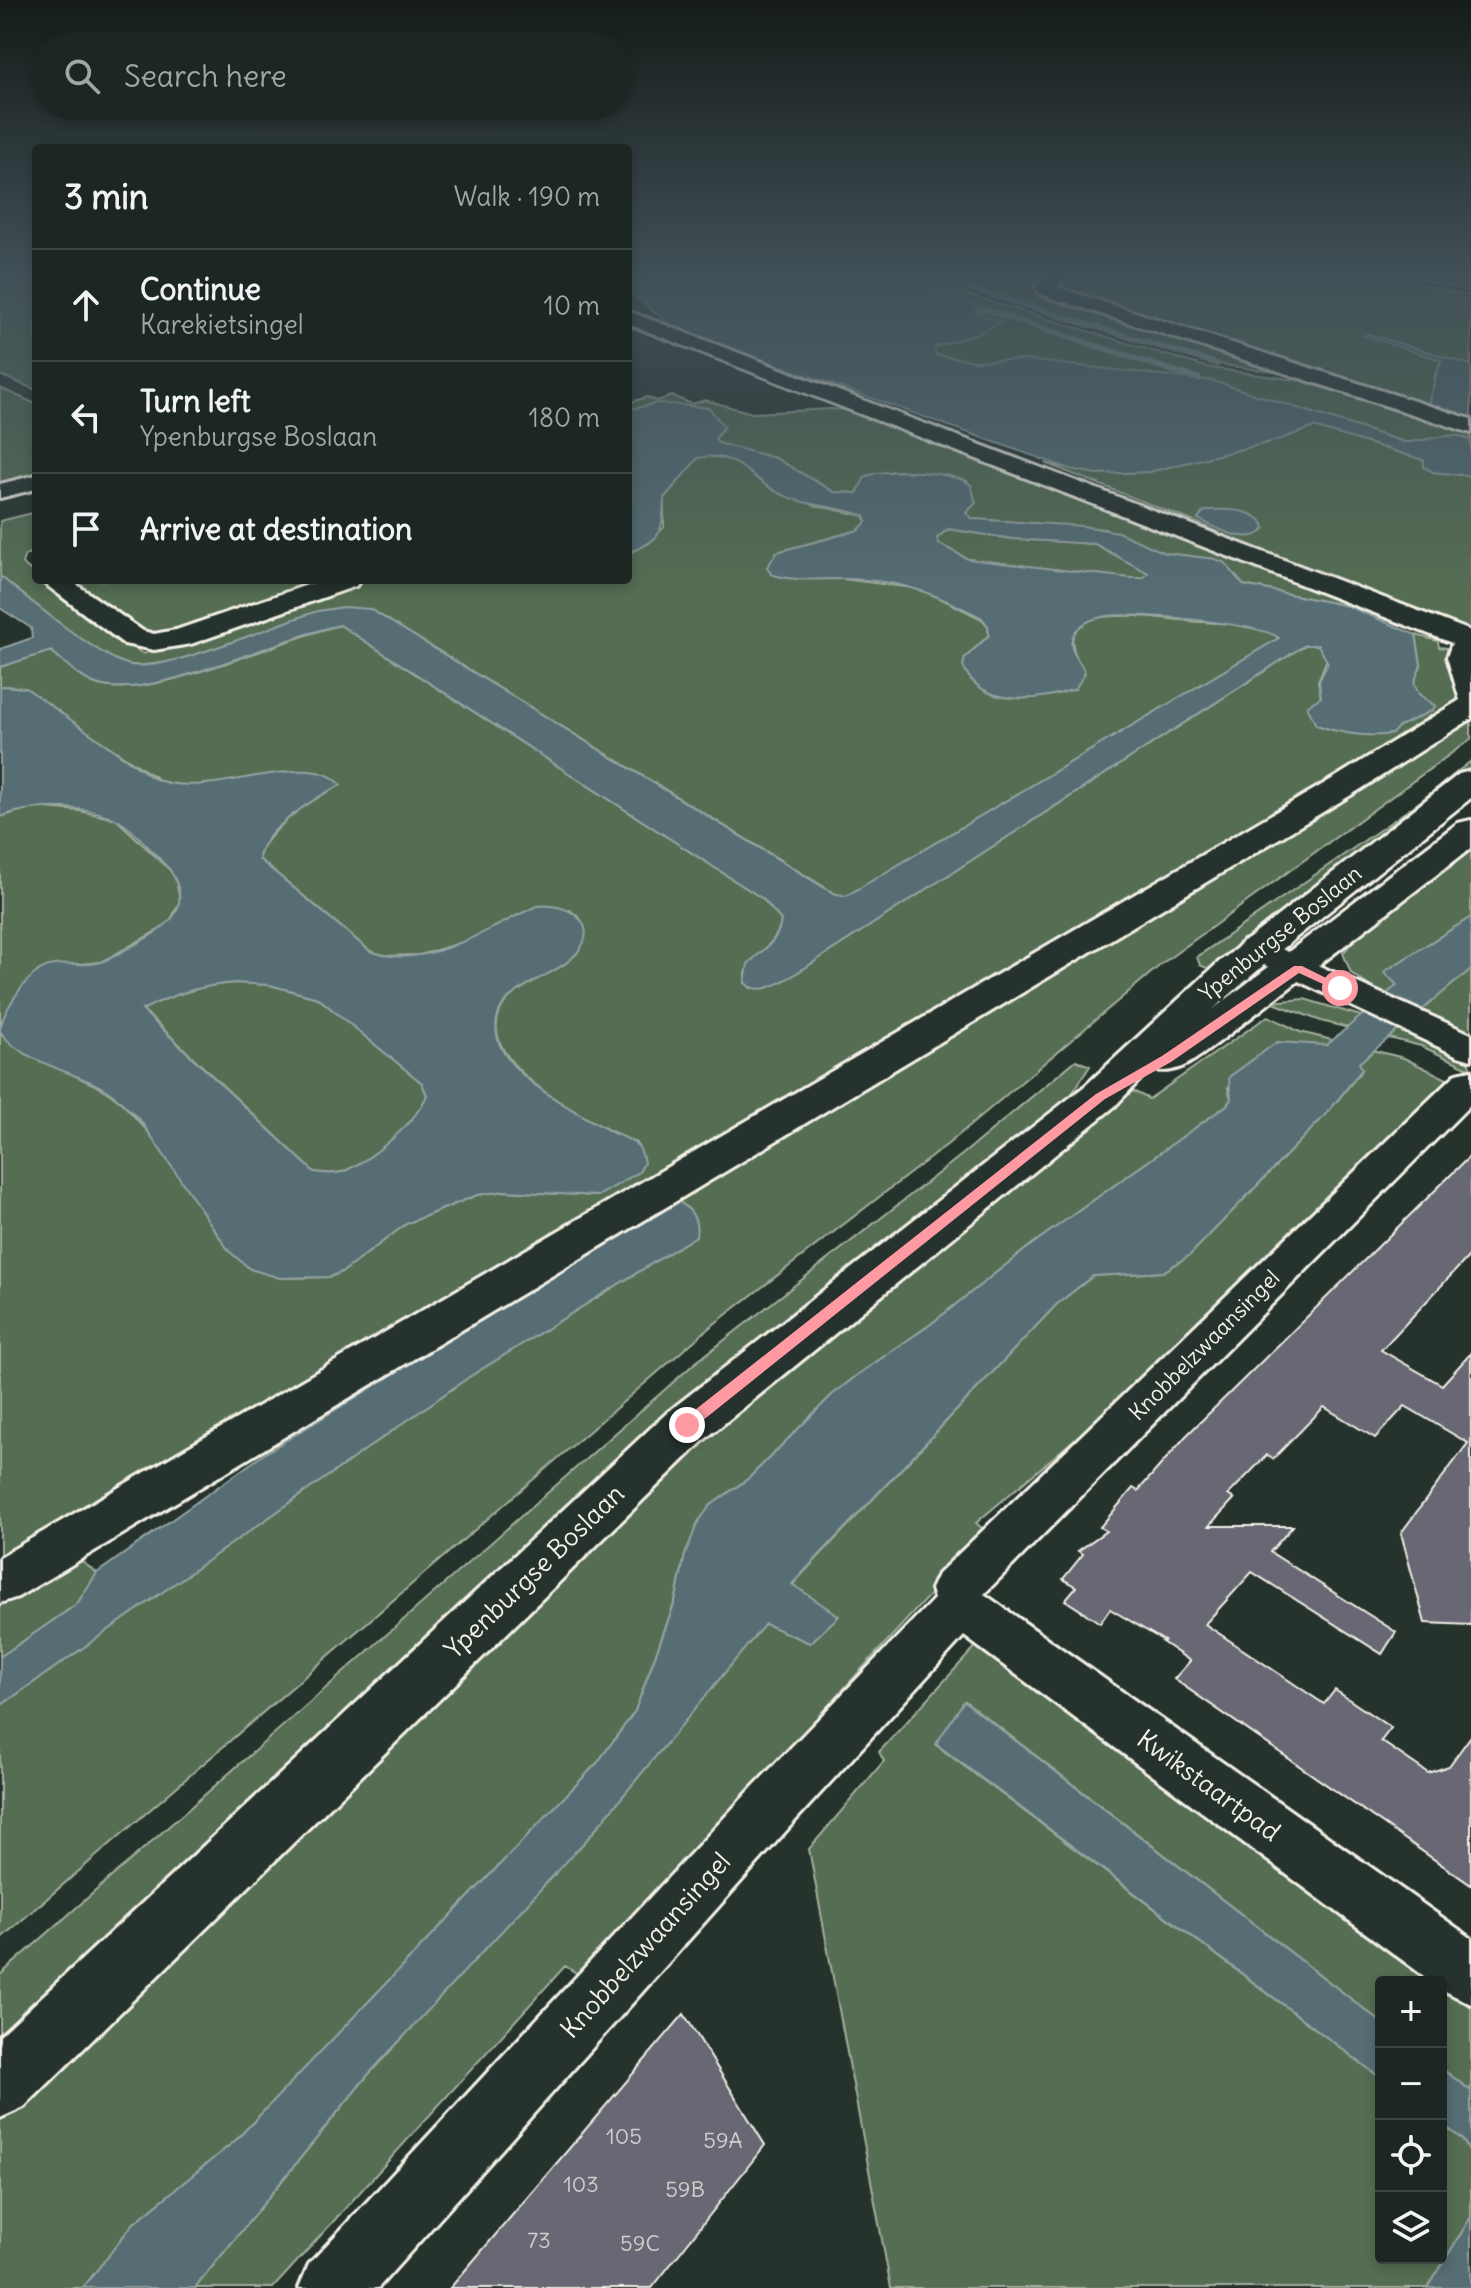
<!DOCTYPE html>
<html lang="en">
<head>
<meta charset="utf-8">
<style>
  :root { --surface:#1c2622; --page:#252e2a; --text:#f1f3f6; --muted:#a0a5a5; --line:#3a4340 }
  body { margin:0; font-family:Delius,sans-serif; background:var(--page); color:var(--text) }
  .controls { position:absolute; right:24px; bottom:24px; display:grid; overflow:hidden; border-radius:8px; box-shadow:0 4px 12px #0003 }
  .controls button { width:72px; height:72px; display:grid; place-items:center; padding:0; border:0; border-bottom:2px solid var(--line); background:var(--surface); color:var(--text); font:40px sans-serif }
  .stop { position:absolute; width:24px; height:24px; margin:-18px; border:6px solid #ff9aa2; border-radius:50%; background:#fff }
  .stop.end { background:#ff9aa2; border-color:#fff; box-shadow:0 2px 8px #0008 }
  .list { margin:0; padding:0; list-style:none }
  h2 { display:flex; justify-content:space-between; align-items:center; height:104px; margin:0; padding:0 32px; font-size:34px }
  h2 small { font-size:26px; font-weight:400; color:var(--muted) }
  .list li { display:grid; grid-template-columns:52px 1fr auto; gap:24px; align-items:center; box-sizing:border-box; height:112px; padding:0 32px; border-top:2px solid var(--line) }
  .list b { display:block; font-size:30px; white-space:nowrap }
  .list p { margin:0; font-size:26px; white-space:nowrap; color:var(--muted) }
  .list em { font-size:26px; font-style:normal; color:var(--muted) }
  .icon { flex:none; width:44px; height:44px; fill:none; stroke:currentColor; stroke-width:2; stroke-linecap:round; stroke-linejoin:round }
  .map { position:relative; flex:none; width:1471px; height:2288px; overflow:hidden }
  .search { position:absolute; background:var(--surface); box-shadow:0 4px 12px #0003; left:32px; top:32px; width:600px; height:88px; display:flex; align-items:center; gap:20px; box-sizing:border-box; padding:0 28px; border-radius:44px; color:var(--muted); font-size:30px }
  .panel { position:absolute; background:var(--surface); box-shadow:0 4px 12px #0003; left:32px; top:144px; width:600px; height:440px; border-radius:8px }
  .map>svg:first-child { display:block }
  .green { fill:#556d53; stroke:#a4af9e; stroke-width:2 }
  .water { fill:#546d73; stroke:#94a2a2; stroke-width:2; fill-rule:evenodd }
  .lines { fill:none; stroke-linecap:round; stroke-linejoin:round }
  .stream { stroke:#94a2a2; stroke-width:6 }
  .building { fill:#676875; stroke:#f4f1e8; stroke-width:2 }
  .minor-casing { stroke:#f4f1e8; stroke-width:6 }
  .major-casing { stroke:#f4f1e8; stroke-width:6 }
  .minor { fill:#26332d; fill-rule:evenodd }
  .major { fill:#26332d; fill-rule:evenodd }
  .route { fill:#ff9aa2 }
  .labels { text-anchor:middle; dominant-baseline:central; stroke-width:6; stroke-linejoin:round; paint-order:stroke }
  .street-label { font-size:22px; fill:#f4f1e8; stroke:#26332d }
  .near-number-label { font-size:22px; fill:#d1cfcb }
  .near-street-label { font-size:26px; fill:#f4f1e8; stroke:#26332d }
</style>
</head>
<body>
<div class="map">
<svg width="1471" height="2288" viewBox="0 0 1471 2288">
  <rect width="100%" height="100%" fill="#26332d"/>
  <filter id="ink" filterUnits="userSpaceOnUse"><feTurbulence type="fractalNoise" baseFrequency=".0125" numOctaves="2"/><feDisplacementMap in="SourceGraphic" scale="16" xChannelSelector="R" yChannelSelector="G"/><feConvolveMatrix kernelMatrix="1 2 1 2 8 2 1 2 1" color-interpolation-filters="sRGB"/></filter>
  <g filter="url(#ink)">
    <path class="green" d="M0,275H36V390L0,375Z
      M882,275H904L1206,367L1302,381L1471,435V441C1454,428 1425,443 1404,442L1213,381L1026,360L975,361L936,355L934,349L938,346L979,333L1000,323L973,310L980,308L948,294Z
      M929,275H1043L1037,281L1038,297L1303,376L1223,365Z
      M1068,275H1471V292L1414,278L1407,281L1471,297V365L1368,334L1366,336L1441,360L1435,375L1431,409L1061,294L1060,282Z
      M0,388L36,404V478L0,486Z
      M672,396L692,404L705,400L752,413L831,409L860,411L1324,592L1348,606L1243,585L1225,563L1215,559L1165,553L1104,529L973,519L966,513L970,509L967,481L958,478C924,474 876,458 857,493L834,492L775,458L718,444L715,439L716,419L709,408L658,403L628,410V403L647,397L657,401Z
      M1314,427L1424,460L1433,472L1471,476V635L1263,554L1200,524L1045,463C1116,481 1137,472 1205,457C1242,449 1277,440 1314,427Z
      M708,456L736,461L813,505L865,516L866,522L859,530L777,552L835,578L922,589L982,619L988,626L989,635L965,658L1076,656C1051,599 1162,618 1188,621C1215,624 1256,621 1279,638L847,896H839L370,609C327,620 158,674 126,664C90,652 31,601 0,576V521L36,512V551L25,555L22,563L36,575V580H43L143,654L368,580H628V553L649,543L664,527V498L698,458Z
      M948,529L1013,539L1095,544L1149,573L1143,578H1130L967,559L939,544L937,538Z
      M72,580H331L172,633L146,632Z
      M340,625L763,899L781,920C778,949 745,955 745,982L751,988L792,976L1305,645H1318L1327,659L1318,681L1321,697L1317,702L1398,727L1435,706L1418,694L1414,683L1421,665L1416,635L1438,641L1439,647L1447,648L1450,660L1471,654V739L1164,962L948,1144L709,1328L0,1939V1706L469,1377L696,1236L676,1200L76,1557L97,1573L77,1604L0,1657V1032L18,1048L105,1090L124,1105L280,1278L330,1277L344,1271L406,1224L477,1195L505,1191L597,1196L636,1143C597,1125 475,1067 500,1011C508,993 527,987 541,976C557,962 571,946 585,931L580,918L570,910L420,955L384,956L370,951L259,859C260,840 302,805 319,795L215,785H167L19,687L0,686V667L51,651C65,662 79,678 96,684C150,703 282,638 340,625Z
      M1471,761V771L1216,972L1200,965L1197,957L1418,803Z
      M34,807L80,811L116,819L170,870L176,880L180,901L169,924L101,962L48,967L38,971L2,1020L0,1028V817Z
      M1471,839V917L1384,972L1398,985L1394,988L1429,1004L1471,969V1037L1372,988L1351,973L1343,953L1379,910Z
      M236,983L270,985L318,998L422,1083L427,1095C416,1123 373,1159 345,1171C335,1175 324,1173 314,1172L142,1009C174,995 200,985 236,983Z
      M1304,999L1411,1031L1466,1055L1471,1069L1421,1046L1321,1021L1271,1002Z
      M1268,1016L1300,1032L1404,1058L1449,1080L1222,1314L976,1523L987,1532L581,1976L565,1966L273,2288H195L367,2076L589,1837L765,1623L810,1643L838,1616L792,1585L1057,1304L1093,1276L1163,1272L1190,1255L1328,1112L1362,1070L1228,1087L1231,1099L1227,1105L1035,1242L931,1324L856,1376L832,1395L749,1478L710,1506L685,1555L676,1598L635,1711L598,1762L236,2140L133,2224L83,2288H0V2119L672,1466L787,1364L1133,1091L1149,1099Z
      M1076,1060L1090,1066L1068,1100L0,2049V1975L695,1363L963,1154Z
      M978,1644L1471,1996V2091L1441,2068V1982H1381V2022L965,1701L936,1745L1381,2078V2258H1441V2123L1462,2139L1471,2153V2217L1428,2288H891L809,1849L884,1761L879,1752Z"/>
    <path class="water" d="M628,275H882L948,294L981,307L974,311L1001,323L979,333L938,346L934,349L936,355L975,361L1025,360L1213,381L1404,442C1425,443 1454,428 1471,441V476L1433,472L1424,467V460L1314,427L1275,441L1149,472L1097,474L1070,469L697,336L666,322L628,290Z
      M1367,334L1471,365V421L1431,409L1429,400L1441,360L1364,336Z
      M658,403L709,408L724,427L715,439L718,443L775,458L834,492L857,493L865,477C883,467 957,471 971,485L976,503L966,513L973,519L1083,526L1118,532L1165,553L1215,559L1225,563L1243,585L1348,606L1416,635L1421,665L1414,683L1419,694L1435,706L1433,710L1398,727L1392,734C1367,738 1340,733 1316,725L1307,706L1321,697L1319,681L1328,663L1318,645H1305L792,976C778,984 760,996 745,983L748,964C762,950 779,942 781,920L763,899L340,625C280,636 151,703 96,684C79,678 65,662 51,651L0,667V649L32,638L31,628L0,608V576C26,597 103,661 131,665C172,671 274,624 318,611L343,607L370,609L833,893L846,896L1279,638C1260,623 1134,612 1107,616C1094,618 1076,624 1072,639C1069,651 1081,662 1085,673L1075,689C1039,701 981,709 963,666L965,658L989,635L988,626L982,618C936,594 904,581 851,579C824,578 797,583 771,574L767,567L777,552L859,530L866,522L865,516C835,505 803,507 775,491C747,475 734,450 698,458L664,498C662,532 663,540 628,553V410ZM948,529L1013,539L1095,544L1148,573L1143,578H1130L968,559L939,544L937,538Z
      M1211,510C1228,509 1259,509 1265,528C1252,548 1215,528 1198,519L1203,512Z
      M0,686L26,688L153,778C206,804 309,745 341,785C318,796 260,831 259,859L370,951C425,972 488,928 537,906C565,902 603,922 577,953C554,981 488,986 497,1035C504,1077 578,1112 611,1132C620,1136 631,1139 638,1146C642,1151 643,1157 644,1163L639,1172L598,1196L505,1191L477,1195L406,1224L344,1271L330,1277L280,1278L250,1269L229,1251L140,1120C129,1110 119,1098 106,1090C79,1073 16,1060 0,1031C2,1012 23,981 40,970C57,959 82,968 101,962C112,958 124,950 134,945C167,928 195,909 170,870C156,856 142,838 126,826C98,803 32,804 0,817ZM236,983L270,985L318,998L422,1083L427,1095C416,1123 372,1159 345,1171C335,1175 324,1173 314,1172L142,1010C172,994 201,985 236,983Z
      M1471,917V969L1359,1063L1362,1069L1328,1112L1190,1255L1163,1272L1093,1276L1057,1304L792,1584L839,1616L810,1643L765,1624L589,1837L367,2076L195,2288H83L133,2224L236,2140L598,1762L635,1711L676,1599L685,1555L698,1522L710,1506L749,1478L832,1395L856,1376L931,1324L1035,1242L1227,1105L1231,1099L1229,1077L1277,1042L1327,1045L1397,985L1384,972Z
      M676,1200C691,1208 699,1219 696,1236L469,1377L0,1706V1657L77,1604L97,1573L264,1454Z
      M964,1701L1381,2022V2078L936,1744Z
      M1441,2068L1471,2091V2153L1462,2139L1441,2123Z
      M1471,2217V2288H1428Z"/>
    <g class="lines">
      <path class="stream" d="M926,275L1217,364
        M979,308L1199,379"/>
    </g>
    <path class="building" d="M1471,1155V1254L1381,1350L1442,1385L1471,1353V1625L1425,1623L1401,1533L1468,1443L1405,1406L1375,1438L1324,1407L1273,1459L1267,1455L1228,1495L1234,1499L1209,1526H1293L1270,1552L1396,1632L1382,1654L1252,1572L1205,1624L1324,1704L1335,1690L1391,1728L1381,1741L1428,1773L1449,1766L1471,1736V1885L1174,1679L1190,1661L1162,1642L1164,1641L1110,1609L1100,1623L1065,1600L1076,1587L1063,1579L1083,1554L1078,1551L1106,1531L1100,1527L1133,1488L1138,1491L1186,1436Z
      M684,2014L765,2145L652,2288H450Z"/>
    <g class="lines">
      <defs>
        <path id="minor" d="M1048,275H1068L1056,287L1471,419V433L1039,294L1036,285Z
          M628,311L1471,631V719L1361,789L18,1597L0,1603V1557L1339,775L1460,700L1447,657L1452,643L628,324Z
          M36,475V489L0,498V484Z
          M40,580H70L143,631L154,634L176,630L322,580H360L356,586L191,644L154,650L124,644Z
          M1255,937L1471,1034V1060L1458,1056L1243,955L1237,948L1243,941Z
          M1471,1070V1104L984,1594L1471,1938V2004L1441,1989V1982H1432L964,1636L793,1823L378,2288H299L309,2264L753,1787L934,1599L931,1589L938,1574L1457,1073Z"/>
        <path id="major" d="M1471,771V798L1293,940L1212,1010L1458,823L1471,820V848L1219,1042C1197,1058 1178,1077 1150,1069L1115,1106L705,1439L24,2107L0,2118V2036L669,1411L1085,1086L1219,962L1459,774Z"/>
      </defs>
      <use href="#minor" class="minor-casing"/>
      <use href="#major" class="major-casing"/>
      <use href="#minor" class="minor"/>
      <use href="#major" class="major"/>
    </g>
  </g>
  <linearGradient id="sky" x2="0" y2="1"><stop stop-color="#151c19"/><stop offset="0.46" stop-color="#415057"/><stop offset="1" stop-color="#415057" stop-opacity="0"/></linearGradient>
  <rect width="1471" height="595" fill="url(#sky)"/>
  <path class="route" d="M1294,966H1302L1346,988L1336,990L1299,973L1171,1062L1105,1099L692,1429H681V1421L1096,1094L1162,1056Z"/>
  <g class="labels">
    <g class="street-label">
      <text transform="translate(1280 933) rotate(-39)">Ypenburgse Boslaan</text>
      <text transform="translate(1204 1345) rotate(-45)">Knobbelzwaansingel</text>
    </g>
    <g class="near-number-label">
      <text x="624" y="2136">105</text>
      <text x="723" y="2140">59A</text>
      <text x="581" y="2184">103</text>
      <text x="685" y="2189">59B</text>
      <text x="539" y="2240">73</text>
      <text x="640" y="2243">59C</text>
    </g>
    <g class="near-street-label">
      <text transform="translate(534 1571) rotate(-44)">Ypenburgse Boslaan</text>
      <text transform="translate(1209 1785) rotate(36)">Kwikstaartpad</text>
      <text transform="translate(645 1945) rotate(-48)">Knobbelzwaansingel</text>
    </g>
  </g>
</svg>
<div class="controls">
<button>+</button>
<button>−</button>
<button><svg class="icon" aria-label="locate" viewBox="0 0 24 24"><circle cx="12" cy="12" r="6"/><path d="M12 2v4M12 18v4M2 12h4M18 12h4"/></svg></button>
<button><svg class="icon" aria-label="layers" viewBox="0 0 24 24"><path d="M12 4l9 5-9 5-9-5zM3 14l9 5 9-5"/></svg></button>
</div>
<div class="stop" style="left:1340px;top:988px"></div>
<div class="stop end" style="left:687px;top:1425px"></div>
<div class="search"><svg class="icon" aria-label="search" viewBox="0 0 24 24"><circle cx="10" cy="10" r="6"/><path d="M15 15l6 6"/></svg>Search here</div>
<section class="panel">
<h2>3 min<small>Walk · 190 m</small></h2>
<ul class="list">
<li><svg class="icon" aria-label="ahead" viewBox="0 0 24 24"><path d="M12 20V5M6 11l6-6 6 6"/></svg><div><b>Continue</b><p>Karekietsingel</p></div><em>10 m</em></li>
<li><svg class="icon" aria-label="left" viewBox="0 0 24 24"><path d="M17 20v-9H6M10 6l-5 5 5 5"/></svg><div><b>Turn left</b><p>Ypenburgse Boslaan</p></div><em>180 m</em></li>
<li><svg class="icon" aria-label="arrive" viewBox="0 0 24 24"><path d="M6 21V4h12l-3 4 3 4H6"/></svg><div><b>Arrive at destination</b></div></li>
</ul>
</section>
</div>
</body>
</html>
